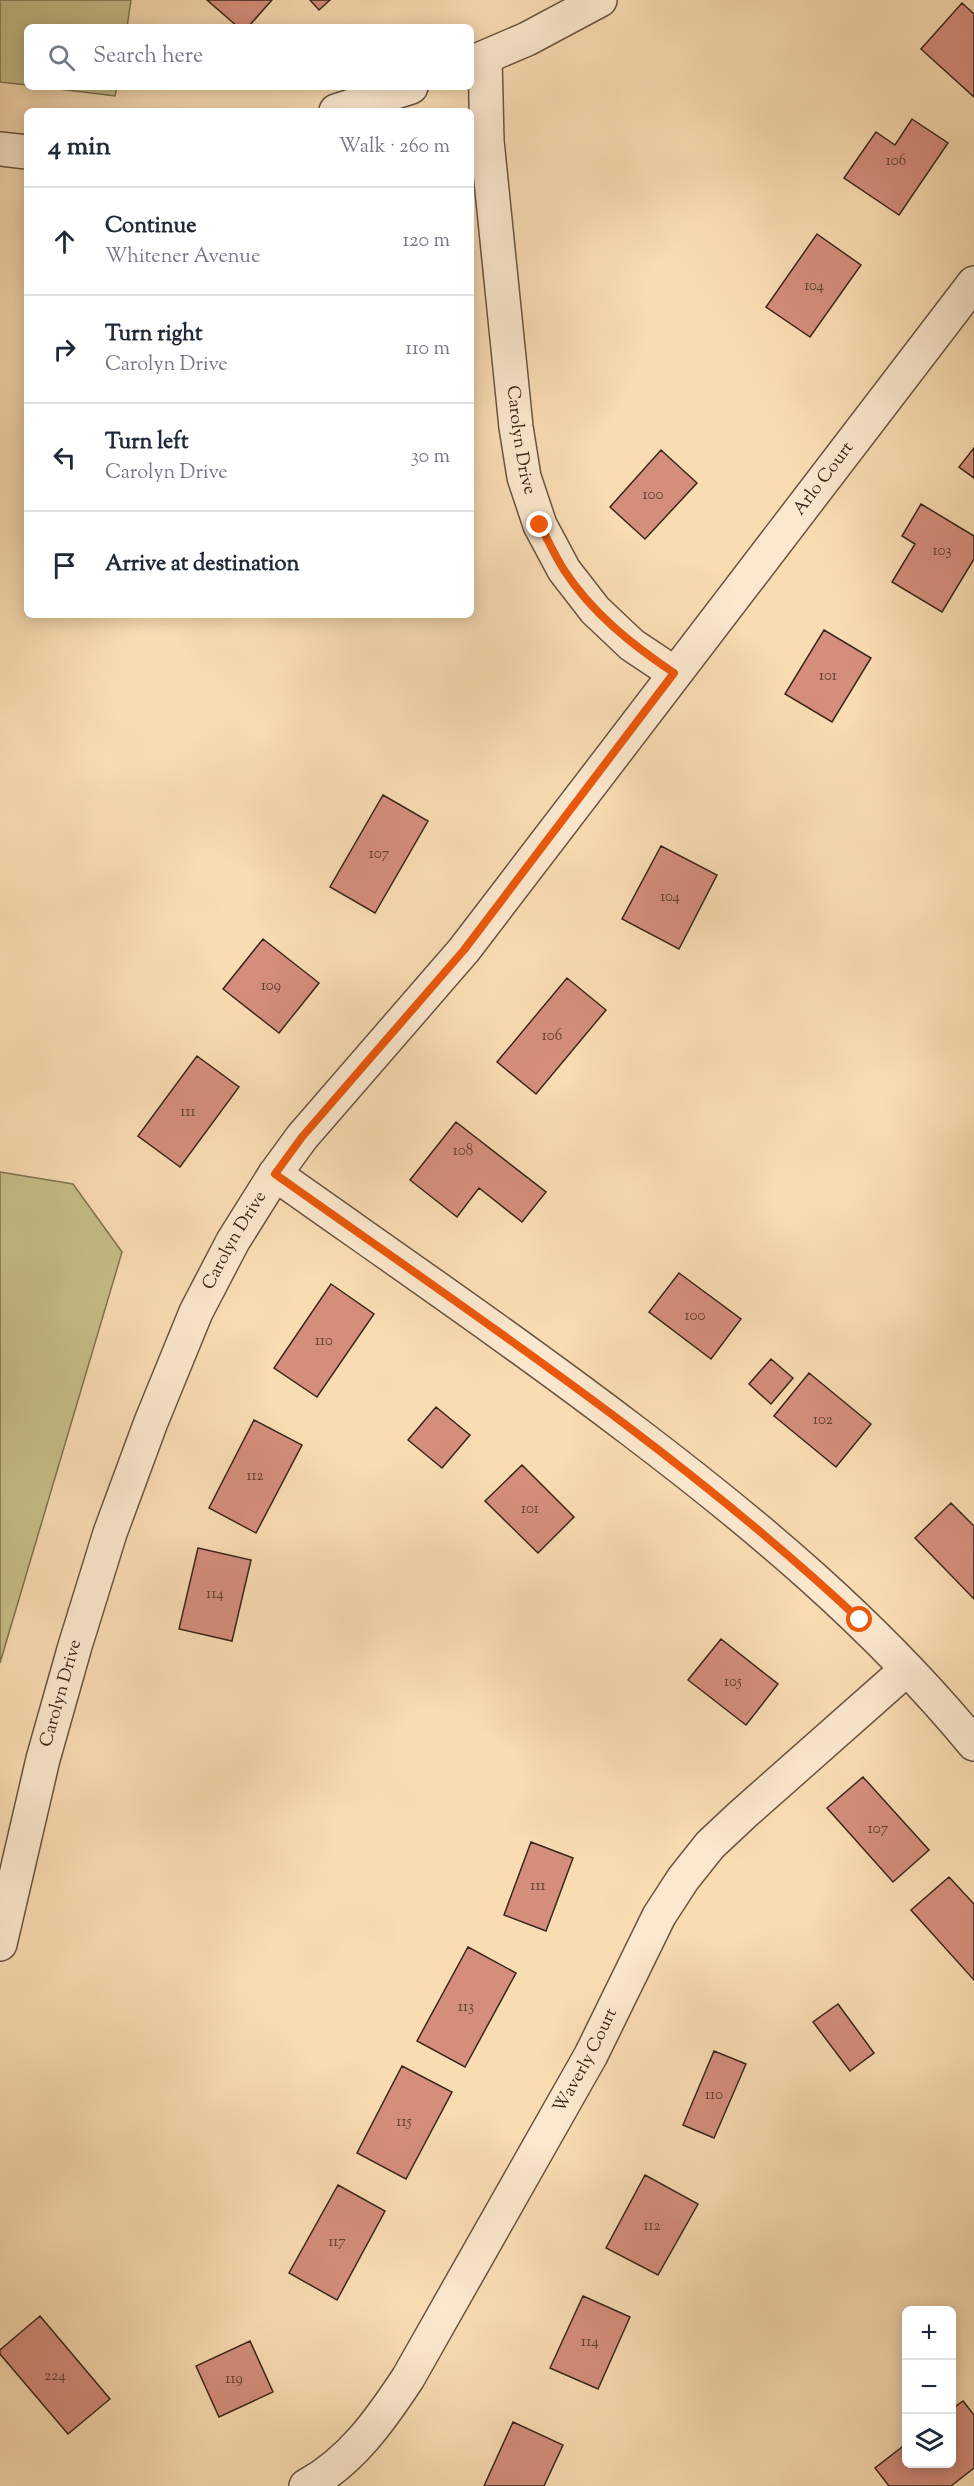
<!DOCTYPE html>
<html lang="en">
<head>
<meta charset="utf-8">
<style>
  :root { --surface:#fff; --page:#f6f6f7; --text:#1f2937; --muted:#747a83; --line:#e0e1e3 }
  body { margin:0; font-family:"Sorts Mill Goudy",serif; background:var(--page); color:var(--text) }
  .controls { position:absolute; right:18px; bottom:18px; display:grid; overflow:hidden; border-radius:9px; box-shadow:0 3px 15px #0003 }
  .controls button { width:54px; height:54px; display:grid; place-items:center; padding:0; border:0; border-bottom:2px solid var(--line); background:var(--surface); color:var(--text); font:30px sans-serif }
  .stop { position:absolute; width:18px; height:18px; margin:-14px; border:4px solid #ea580c; border-radius:50%; background:#fff }
  .stop.end { background:#ea580c; border-color:#fff; box-shadow:0 2px 6px #0008 }
  .list { margin:0; padding:0; list-style:none }
  h2 { display:flex; justify-content:space-between; align-items:center; height:78px; margin:0; padding:0 24px; font-size:26px }
  h2 small { font-size:20px; font-weight:400; color:var(--muted) }
  .list li { display:grid; grid-template-columns:39px 1fr auto; gap:18px; align-items:center; box-sizing:border-box; height:108px; padding:0 24px; border-top:2px solid var(--line) }
  .list b { display:block; font-size:22px; white-space:nowrap }
  .list p { margin:0; font-size:20px; white-space:nowrap; color:var(--muted) }
  .list em { font-size:20px; font-style:normal; color:var(--muted) }
  .icon { flex:none; width:33px; height:33px; fill:none; stroke:currentColor; stroke-width:2; stroke-linecap:round; stroke-linejoin:round }
  .map { position:relative; flex:none; width:974px; height:2486px; overflow:hidden }
  .search { position:absolute; background:var(--surface); box-shadow:0 3px 15px #0003; left:24px; top:24px; width:450px; height:66px; display:flex; align-items:center; gap:15px; box-sizing:border-box; padding:0 21px; border-radius:9px; color:var(--muted); font-size:22px }
  .panel { position:absolute; background:var(--surface); box-shadow:0 3px 15px #0003; left:24px; top:108px; width:450px; height:510px; border-radius:9px }
  .map>svg:first-child { display:block }
  .green { fill:#c6be88; stroke:#807252; stroke-width:1.5 }
  .building { fill:#d58e7c; stroke:#39271b; stroke-width:1.5 }
  .lines { fill:none; stroke-linecap:round; stroke-linejoin:round }
  .minor-casing { stroke:#695441; stroke-width:36 }
  .tertiary-casing { stroke:#695441; stroke-width:36 }
  .minor { stroke:#fce8ce; stroke-width:33 }
  .tertiary { stroke:#fce8ce; stroke-width:33 }
  .route { stroke:#ea580c; stroke-width:8 }
  .labels { text-anchor:middle; dominant-baseline:central; stroke-width:6; stroke-linejoin:round; paint-order:stroke }
  .number-label { font-size:15px; fill:#604133 }
  .street-label { font-size:18px; fill:#39271b; stroke:#fce8ce }
</style>
</head>
<body>
<div class="map">
<svg width="974" height="2486" viewBox="0 0 974 2486">
  <rect width="100%" height="100%" fill="#fadcb3"/>
  <filter id="stains"><feTurbulence type="fractalNoise" baseFrequency=".00333" numOctaves="4"/><feColorMatrix values="0 0 0 0 .2 0 0 0 0 .09 0 0 0 0 .02 0 0 0 .5 -.17"/></filter>
  <radialGradient id="worn" r=".72"><stop offset=".6" stop-color="#630" stop-opacity="0"/><stop offset="1" stop-color="#630" stop-opacity=".3"/></radialGradient>
  <path class="green" d="M0,0H131L127,27H27V85L0,82Z
    M43,87H117L115,96Z
    M0,1172L73,1184L122,1252L0,1663Z"/>
  <path class="building" d="M207,0H272L248,27H238Z
    M310,0H330L319,10Z
    M962,3L974,14V97L921,49Z
    M912,119L948,143L899,215L844,178L876,132L895,145Z
    M817,234L861,265L810,337L766,307Z
    M974,448V478L959,467Z
    M661,450L697,483L645,539L610,507Z
    M921,504L974,536V559L942,612L892,582L915,544L902,536Z
    M824,630L871,658L832,722L785,694Z
    M383,795L428,821L375,913L330,887Z
    M661,846L717,875L679,949L622,919Z
    M263,939L319,983L279,1033L223,989Z
    M567,978L606,1010L536,1094L497,1062Z
    M197,1056L239,1087L180,1167L138,1136Z
    M456,1122L546,1192L522,1222L479,1188L457,1217L410,1180Z
    M679,1273L741,1319L711,1359L649,1312Z
    M331,1284L374,1314L317,1397L274,1368Z
    M771,1359L793,1378L771,1404L749,1384Z
    M809,1373L871,1424L836,1467L774,1416Z
    M436,1407L470,1435L442,1468L408,1440Z
    M254,1420L302,1445L256,1533L209,1508Z
    M522,1465L574,1517L538,1553L485,1501Z
    M951,1503L974,1526V1599L915,1538Z
    M198,1548L251,1560L232,1641L179,1629Z
    M721,1639L778,1684L746,1725L688,1680Z
    M863,1777L929,1850L893,1882L827,1808Z
    M531,1842L573,1858L546,1931L504,1915Z
    M949,1877L974,1904V1980L911,1910Z
    M468,1947L516,1973L465,2067L417,2041Z
    M838,2004L874,2053L850,2071L813,2022Z
    M714,2051L746,2064L714,2138L683,2125Z
    M402,2066L452,2092L406,2179L357,2153Z
    M645,2175L698,2204L658,2275L606,2248Z
    M338,2185L385,2211L337,2300L289,2273Z
    M583,2296L630,2317L598,2389L550,2368Z
    M40,2316L110,2399L68,2434L0,2354V2350Z
    M250,2341L273,2392L219,2417L196,2366Z
    M963,2401L974,2415V2468L951,2486H889L875,2468L906,2444V2464H952V2409Z
    M513,2422L563,2445L544,2486H484Z"/>
  <g class="lines">
    <defs>
      <g id="minor">
        <path id="s1" d="M485,58L487,141L516,427L524,477L540,525L564,570L595,610L632,645L674,673"/>
        <path d="M275,1174C395,1259 516,1342 633,1431C757,1525 875,1624 974,1744"/>
        <path id="s2" d="M0,1944L43,1759L75,1646L110,1533L151,1422L196,1312L233,1241L275,1174L302,1137L464,950L974,283"/>
        <path id="s3" d="M306,2486C351,2462 381,2419 408,2378L591,2055L659,1916L683,1879L710,1845L742,1815L907,1669"/>
      </g>
      <path id="tertiary" d="M471,63L527,39L600,0
        M336,111L411,87
        M0,149L27,152"/>
    </defs>
    <use href="#minor" class="minor-casing"/>
    <use href="#tertiary" class="tertiary-casing"/>
    <use href="#minor" class="minor"/>
    <use href="#tertiary" class="tertiary"/>
  </g>
  <g class="lines">
    <path class="route" d="M540,525C548,540 555,556 564,570C592,613 631,644 674,673L464,950L302,1137L275,1174C475,1316 681,1452 860,1620"/>
  </g>
  <g class="labels">
    <g class="number-label">
      <text x="896" y="161">106</text>
      <text x="814" y="286">104</text>
      <text x="653" y="495">100</text>
      <text x="942" y="551">103</text>
      <text x="828" y="676">101</text>
      <text x="379" y="854">107</text>
      <text x="670" y="897">104</text>
      <text x="271" y="986">109</text>
      <text x="552" y="1036">106</text>
      <text x="188" y="1112">111</text>
      <text x="463" y="1151">108</text>
      <text x="695" y="1316">100</text>
      <text x="324" y="1341">110</text>
      <text x="823" y="1420">102</text>
      <text x="255" y="1476">112</text>
      <text x="530" y="1509">101</text>
      <text x="215" y="1594">114</text>
      <text x="733" y="1682">105</text>
      <text x="878" y="1829">107</text>
      <text x="538" y="1886">111</text>
      <text x="466" y="2007">113</text>
      <text x="714" y="2095">110</text>
      <text x="404" y="2122">115</text>
      <text x="652" y="2226">112</text>
      <text x="337" y="2242">117</text>
      <text x="590" y="2342">114</text>
      <text x="55" y="2376">224</text>
      <text x="234" y="2379">119</text>
    </g>
    <g class="street-label">
      <text stroke="none"><textPath href="#s1" startOffset="384">Carolyn Drive</textPath></text>
      <text stroke="none"><textPath href="#s2" startOffset="1708">Arlo Court</textPath></text>
      <text stroke="none"><textPath href="#s2" startOffset="744">Carolyn Drive</textPath></text>
      <text stroke="none"><textPath href="#s2" startOffset="258">Carolyn Drive</textPath></text>
      <text stroke="none"><textPath href="#s3" startOffset="514">Waverly Court</textPath></text>
    </g>
  </g>
  <rect width="100%" height="100%" filter="url(#stains)"/>
  <rect width="100%" height="100%" fill="url(#worn)"/>
</svg>
<div class="controls">
<button>+</button>
<button>−</button>
<button><svg class="icon" aria-label="layers" viewBox="0 0 24 24"><path d="M12 4l9 5-9 5-9-5zM3 14l9 5 9-5"/></svg></button>
</div>
<div class="stop" style="left:860px;top:1620px"></div>
<div class="stop end" style="left:540px;top:525px"></div>
<div class="search"><svg class="icon" aria-label="search" viewBox="0 0 24 24"><circle cx="10" cy="10" r="6"/><path d="M15 15l6 6"/></svg>Search here</div>
<section class="panel">
<h2>4 min<small>Walk · 260 m</small></h2>
<ul class="list">
<li><svg class="icon" aria-label="ahead" viewBox="0 0 24 24"><path d="M12 20V5M6 11l6-6 6 6"/></svg><div><b>Continue</b><p>Whitener Avenue</p></div><em>120 m</em></li>
<li><svg class="icon" aria-label="right" viewBox="0 0 24 24"><path d="M7 20v-9h11M14 6l5 5-5 5"/></svg><div><b>Turn right</b><p>Carolyn Drive</p></div><em>110 m</em></li>
<li><svg class="icon" aria-label="left" viewBox="0 0 24 24"><path d="M17 20v-9H6M10 6l-5 5 5 5"/></svg><div><b>Turn left</b><p>Carolyn Drive</p></div><em>30 m</em></li>
<li><svg class="icon" aria-label="arrive" viewBox="0 0 24 24"><path d="M6 21V4h12l-3 4 3 4H6"/></svg><div><b>Arrive at destination</b></div></li>
</ul>
</section>
</div>
</body>
</html>
